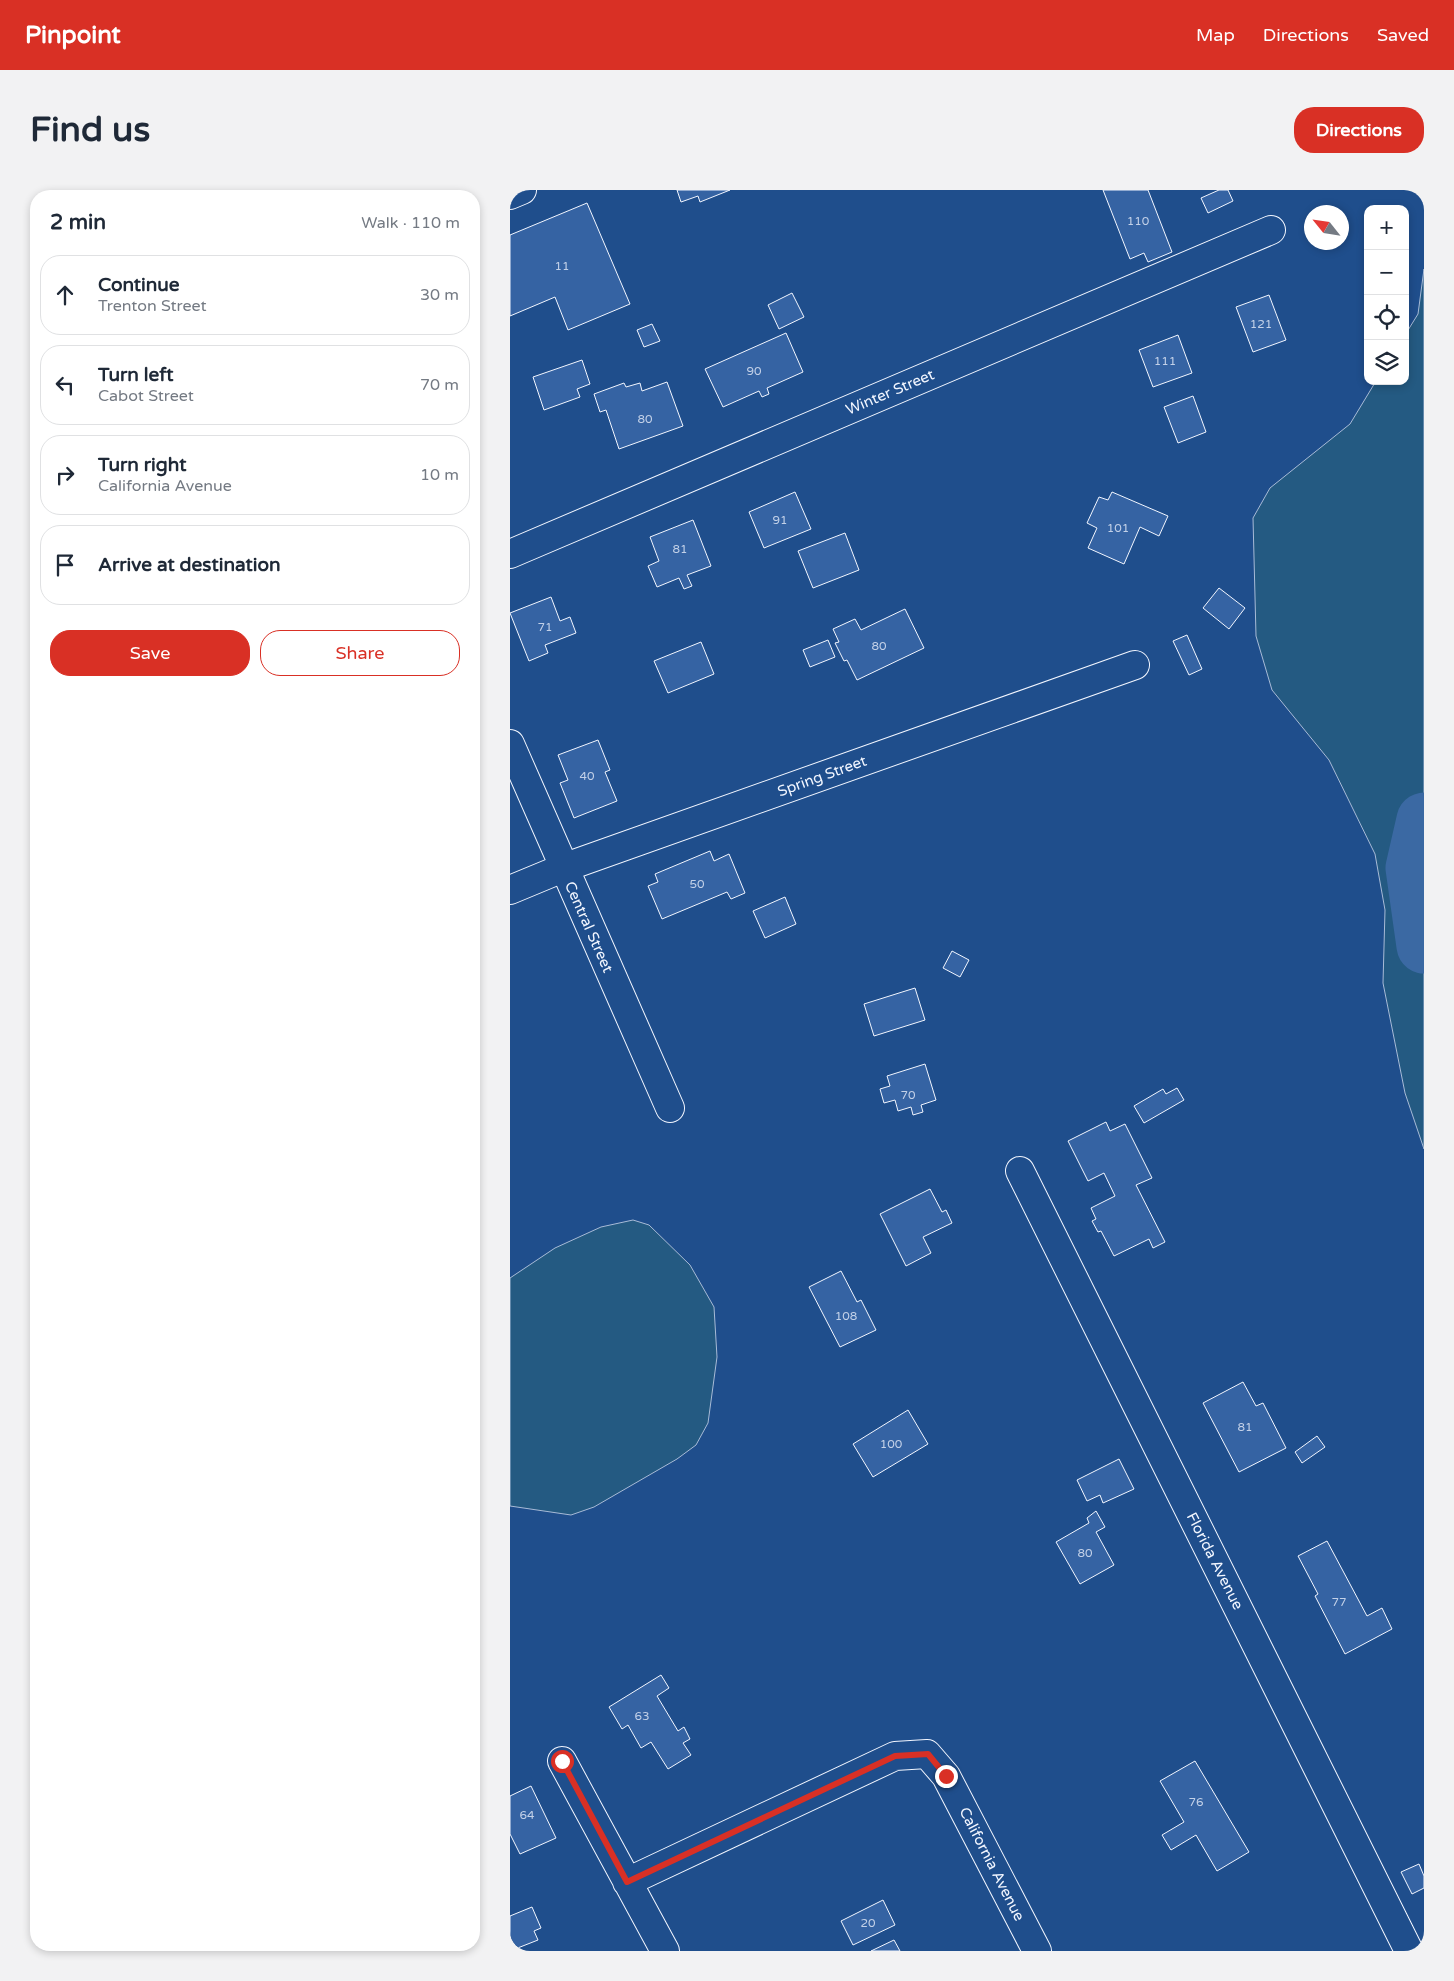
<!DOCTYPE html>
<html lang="en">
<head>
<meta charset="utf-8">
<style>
  :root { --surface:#fff; --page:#f2f2f3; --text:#1f2937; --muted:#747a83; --line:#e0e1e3; --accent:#d93025 }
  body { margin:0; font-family:"Varela Round",sans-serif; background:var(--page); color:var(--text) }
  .controls { position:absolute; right:15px; top:15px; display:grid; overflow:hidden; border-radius:10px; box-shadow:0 2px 8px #0003 }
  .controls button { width:45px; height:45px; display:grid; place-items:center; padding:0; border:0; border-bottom:1px solid var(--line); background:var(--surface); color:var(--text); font:25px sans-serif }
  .compass { position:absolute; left:794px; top:15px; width:45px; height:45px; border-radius:50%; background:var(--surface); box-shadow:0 2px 8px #0003; rotate:300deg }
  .stop { position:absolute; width:15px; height:15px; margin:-11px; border:4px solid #d93025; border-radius:50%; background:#fff }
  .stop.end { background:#d93025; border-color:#fff; box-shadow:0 1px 5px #0008 }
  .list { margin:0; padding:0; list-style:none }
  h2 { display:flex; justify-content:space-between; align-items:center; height:65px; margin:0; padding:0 20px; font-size:21px }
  h2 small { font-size:16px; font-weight:400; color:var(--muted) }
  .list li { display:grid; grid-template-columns:32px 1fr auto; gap:15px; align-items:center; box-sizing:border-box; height:80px; margin:0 10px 10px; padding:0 10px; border:1px solid var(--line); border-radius:20px }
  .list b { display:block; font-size:19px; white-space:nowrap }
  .list p { margin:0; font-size:16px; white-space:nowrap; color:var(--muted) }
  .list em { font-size:16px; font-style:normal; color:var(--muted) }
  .actions { display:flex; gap:10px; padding:15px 20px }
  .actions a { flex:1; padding:11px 0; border:1px solid var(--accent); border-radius:20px; text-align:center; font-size:18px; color:var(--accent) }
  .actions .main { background:var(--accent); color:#fff }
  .icon { flex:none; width:28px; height:28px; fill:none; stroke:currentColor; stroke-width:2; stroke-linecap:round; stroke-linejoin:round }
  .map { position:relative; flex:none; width:914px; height:1761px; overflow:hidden; border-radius:20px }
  header { display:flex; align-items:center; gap:30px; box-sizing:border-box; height:70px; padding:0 25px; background:var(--accent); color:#fff }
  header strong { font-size:24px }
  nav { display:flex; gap:28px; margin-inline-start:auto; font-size:18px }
  .intro { display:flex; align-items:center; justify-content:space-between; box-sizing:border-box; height:120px; padding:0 30px }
  h1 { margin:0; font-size:35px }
  .button { padding:12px 22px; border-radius:20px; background:var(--accent); color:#fff; font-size:18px; font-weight:700 }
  main { display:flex; gap:30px; padding:0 30px }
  aside { flex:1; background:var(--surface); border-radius:20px; box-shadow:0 2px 8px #0003 }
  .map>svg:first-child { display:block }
  .green { fill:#245a82; stroke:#a8bbd7 }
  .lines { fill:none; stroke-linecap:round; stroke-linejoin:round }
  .river { stroke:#3b69a3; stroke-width:55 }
  .building { fill:#3563a3; stroke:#f2f6ff }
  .minor-casing { stroke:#f2f6ff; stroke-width:30 }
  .minor { stroke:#1f4e8c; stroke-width:28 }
  .route { stroke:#d93025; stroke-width:6 }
  .labels { text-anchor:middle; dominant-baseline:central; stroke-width:4; stroke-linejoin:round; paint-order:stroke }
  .number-label { font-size:12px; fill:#c3d1e8 }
  .street-label { font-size:15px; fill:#f2f6ff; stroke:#1f4e8c }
</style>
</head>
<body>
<header>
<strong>Pinpoint</strong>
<nav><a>Map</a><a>Directions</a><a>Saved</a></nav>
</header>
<div class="intro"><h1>Find us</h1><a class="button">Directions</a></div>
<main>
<aside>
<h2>2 min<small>Walk · 110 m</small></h2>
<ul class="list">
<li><svg class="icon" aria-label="ahead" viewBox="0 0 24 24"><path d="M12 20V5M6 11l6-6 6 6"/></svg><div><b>Continue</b><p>Trenton Street</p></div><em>30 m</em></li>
<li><svg class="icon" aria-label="left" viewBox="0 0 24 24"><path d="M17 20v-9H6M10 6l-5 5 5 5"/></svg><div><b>Turn left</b><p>Cabot Street</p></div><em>70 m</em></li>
<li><svg class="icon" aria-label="right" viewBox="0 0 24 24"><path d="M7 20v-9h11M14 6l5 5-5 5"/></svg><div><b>Turn right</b><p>California Avenue</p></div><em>10 m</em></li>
<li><svg class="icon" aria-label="arrive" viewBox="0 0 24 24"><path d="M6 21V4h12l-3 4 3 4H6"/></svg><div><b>Arrive at destination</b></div></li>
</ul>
<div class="actions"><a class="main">Save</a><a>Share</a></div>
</aside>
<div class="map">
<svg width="914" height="1761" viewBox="0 0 914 1761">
  <rect width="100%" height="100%" fill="#1f4e8c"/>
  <path class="green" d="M914,79V959L895,903L873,793L875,720L865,664L819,570L762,500L746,446L743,328L760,298L840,234L866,191H895V145L908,124Z
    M123,1030L139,1035L180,1075L204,1117L207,1167L198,1233L186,1255L167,1269L84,1317L61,1325L0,1316V1088L45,1058L91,1037Z"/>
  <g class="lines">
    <path class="river" d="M914,630L903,678L914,756"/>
  </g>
  <path class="building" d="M167,0H220L190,12L188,6L171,12Z
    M593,0H638L662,62L638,72L634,63L620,69Z
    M709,0H718L723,11L698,23L691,8Z
    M77,13L120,114L58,140L45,107L0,126V45Z
    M282,103L294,127L269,139L258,115Z
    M759,105L776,150L743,162L726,117Z
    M142,134L150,151L134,157L127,140Z
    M276,143L293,182L257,198L259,204L252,207L249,201L213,217L195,179Z
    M668,145L682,183L643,197L629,160Z
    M72,170L80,194L67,199L70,207L34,220L23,187Z
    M157,192L173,236L109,259L96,220L90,222L84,204L114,193L116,197L130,193L132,201Z
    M683,206L696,242L668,253L654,217Z
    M285,302L301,339L254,358L239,322Z
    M602,302L658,326L649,346L630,337L614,374L578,358L587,338L577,333L589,307L598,310Z
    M183,330L201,376L177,385L182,396L174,399L169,388L147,397L138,376L149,371L140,347Z
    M335,343L349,380L303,398L288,361Z
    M709,398L735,418L719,439L693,418Z
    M41,407L50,431L60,427L66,443L35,455L38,463L19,471L0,423Z
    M395,419L414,458L347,490L337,470L334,471L325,453L329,452L323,439L345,429L351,440Z
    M677,445L692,479L679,485L663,451Z
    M318,450L325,467L300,477L293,460Z
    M191,452L204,484L158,503L144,471Z
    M88,550L100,580L95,582L107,611L64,628L50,593L58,590L48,565Z
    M200,661L204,671L219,664L235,703L221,709L217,702L152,729L138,696L148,692L145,684Z
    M275,707L286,734L255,748L243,721Z
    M442,761L459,770L450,787L433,778Z
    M405,798L415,830L364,846L354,814Z
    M415,874L426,910L411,915L413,922L403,925L401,917L388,921L385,910L374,913L370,899L380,896L377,886Z
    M667,898L674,910L634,933L624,916L653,899L656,904Z
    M596,932L600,941L615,934L642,988L626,995L655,1052L643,1058L639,1049L604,1066L591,1041L588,1042L582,1031L586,1029L581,1018L605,1006L594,983L578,991L558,951Z
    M420,999L432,1022L436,1020L442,1033L413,1047L421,1063L396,1076L370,1024Z
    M331,1081L347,1112L351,1110L366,1140L330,1157L299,1097Z
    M733,1192L746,1216L753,1213L776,1258L729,1282L693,1213Z
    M398,1220L418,1254L363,1287L343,1254Z
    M807,1246L815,1257L792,1273L785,1262Z
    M609,1269L624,1299L593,1313L590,1305L577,1311L567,1290Z
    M586,1321L595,1337L586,1342L604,1375L570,1394L546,1352L579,1333L577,1328Z
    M817,1351L857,1426L872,1418L882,1439L835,1464L805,1406L808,1404L788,1366Z
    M151,1485L159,1498L147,1506L168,1541L174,1537L180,1549L173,1553L181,1565L158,1579L141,1552L131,1558L118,1535L112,1539L99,1517Z
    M685,1571L739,1662L707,1681L686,1645L661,1660L652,1645L674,1632L650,1591Z
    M21,1596L46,1648L10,1664L0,1644V1606Z
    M909,1674L914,1686V1698L902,1704L891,1682Z
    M373,1710L385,1735L343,1755L331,1731Z
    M22,1717L31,1738L24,1741L28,1750L0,1761V1726Z
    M384,1750L390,1761H361Z"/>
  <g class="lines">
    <defs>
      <path id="minor" d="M0,5L12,0
        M0,364L761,40
        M0,554L160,918
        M0,700L53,678L625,475
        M510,981L899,1761
        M52,1571L155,1761
        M117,1692L385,1566L417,1564L436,1586L527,1761"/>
    </defs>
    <use href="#minor" class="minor-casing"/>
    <use href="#minor" class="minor"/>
  </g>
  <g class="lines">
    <path class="route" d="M52,1571L117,1692L385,1566L418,1564L436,1586"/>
  </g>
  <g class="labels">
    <g class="number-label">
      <text x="628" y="31">110</text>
      <text x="52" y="76">11</text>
      <text x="751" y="134">121</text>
      <text x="655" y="171">111</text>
      <text x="244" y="181">90</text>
      <text x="135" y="229">80</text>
      <text x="270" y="330">91</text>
      <text x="608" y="338">101</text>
      <text x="170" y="359">81</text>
      <text x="35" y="437">71</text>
      <text x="369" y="456">80</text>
      <text x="77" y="586">40</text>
      <text x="187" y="694">50</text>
      <text x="398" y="905">70</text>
      <text x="336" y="1126">108</text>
      <text x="735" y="1237">81</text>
      <text x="381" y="1254">100</text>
      <text x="575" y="1363">80</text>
      <text x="829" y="1412">77</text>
      <text x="132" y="1526">63</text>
      <text x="686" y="1612">76</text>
      <text x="17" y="1625">64</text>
      <text x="358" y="1733">20</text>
    </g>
    <g class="street-label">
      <text transform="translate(380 202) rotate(-23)">Winter Street</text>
      <text transform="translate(312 586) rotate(-20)">Spring Street</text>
      <text transform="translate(79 737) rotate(66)">Central Street</text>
      <text transform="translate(705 1371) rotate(63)">Florida Avenue</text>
      <text transform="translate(482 1674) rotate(63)">California Avenue</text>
    </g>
  </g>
</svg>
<div class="controls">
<button>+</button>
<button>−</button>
<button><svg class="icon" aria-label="locate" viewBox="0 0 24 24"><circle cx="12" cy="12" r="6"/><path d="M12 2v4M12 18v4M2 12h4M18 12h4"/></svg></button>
<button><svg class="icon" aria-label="layers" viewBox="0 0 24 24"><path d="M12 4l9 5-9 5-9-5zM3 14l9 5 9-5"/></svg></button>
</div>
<svg class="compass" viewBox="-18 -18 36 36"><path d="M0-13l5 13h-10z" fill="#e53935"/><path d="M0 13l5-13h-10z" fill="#747a83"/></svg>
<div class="stop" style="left:52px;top:1571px"></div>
<div class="stop end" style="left:436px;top:1586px"></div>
</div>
</main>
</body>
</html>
